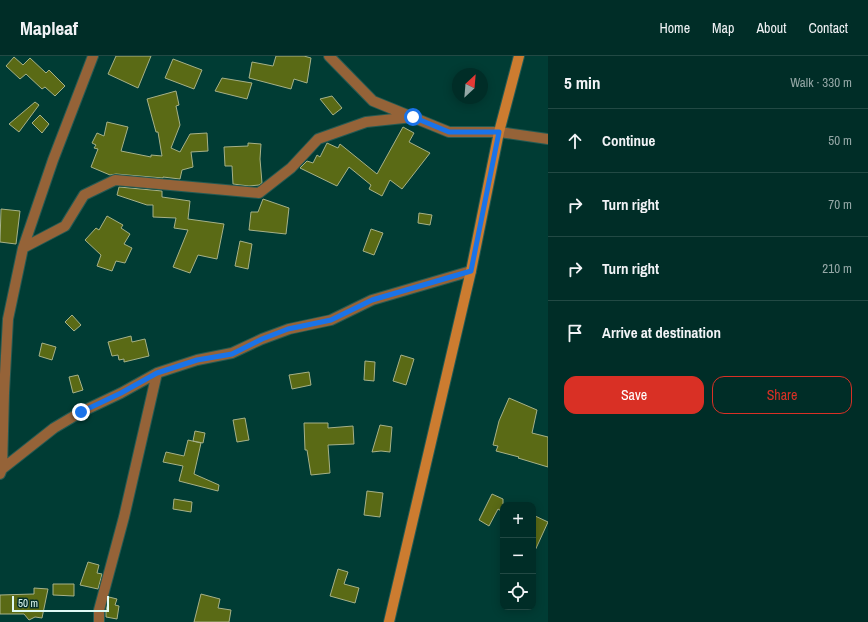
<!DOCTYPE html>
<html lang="en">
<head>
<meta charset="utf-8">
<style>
  :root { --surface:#002d27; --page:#0e3933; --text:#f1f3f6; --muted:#95a8a7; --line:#224944; --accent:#d93025 }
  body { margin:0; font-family:"Archivo Narrow",sans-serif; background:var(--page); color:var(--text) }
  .controls { position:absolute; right:12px; bottom:12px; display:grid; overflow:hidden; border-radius:8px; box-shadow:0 2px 10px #0003 }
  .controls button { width:36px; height:36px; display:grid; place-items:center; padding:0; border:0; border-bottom:1px solid var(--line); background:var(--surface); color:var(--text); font:20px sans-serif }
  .compass { position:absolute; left:452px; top:12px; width:36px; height:36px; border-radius:50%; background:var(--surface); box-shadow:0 2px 10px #0003; rotate:26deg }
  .scale { position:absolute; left:12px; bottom:10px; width:97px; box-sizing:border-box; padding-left:4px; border:2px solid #dffaf4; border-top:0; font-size:11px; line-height:14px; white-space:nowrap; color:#dffaf4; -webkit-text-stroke:3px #06302a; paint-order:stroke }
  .stop { position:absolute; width:12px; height:12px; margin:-9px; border:3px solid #1a73e8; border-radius:50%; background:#fff }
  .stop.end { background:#1a73e8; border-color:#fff; box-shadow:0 1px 4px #0008 }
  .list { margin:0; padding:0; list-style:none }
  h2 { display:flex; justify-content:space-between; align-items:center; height:52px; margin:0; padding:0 16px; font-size:17px }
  h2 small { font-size:13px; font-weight:400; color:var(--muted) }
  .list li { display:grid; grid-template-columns:26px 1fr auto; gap:12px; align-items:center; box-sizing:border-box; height:64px; padding:0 16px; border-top:1px solid var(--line) }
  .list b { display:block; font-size:15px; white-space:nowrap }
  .list em { font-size:13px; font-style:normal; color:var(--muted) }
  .actions { display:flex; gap:8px; padding:12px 16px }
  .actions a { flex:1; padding:9px 0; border:1px solid var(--accent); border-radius:12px; text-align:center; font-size:14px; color:var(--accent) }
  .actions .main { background:var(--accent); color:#fff }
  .icon { flex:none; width:22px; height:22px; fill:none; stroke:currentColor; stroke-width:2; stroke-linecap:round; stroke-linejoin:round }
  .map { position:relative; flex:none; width:548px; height:566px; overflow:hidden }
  header { display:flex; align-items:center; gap:24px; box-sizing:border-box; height:56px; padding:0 20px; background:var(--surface); border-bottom:1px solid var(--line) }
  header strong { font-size:19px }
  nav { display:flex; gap:22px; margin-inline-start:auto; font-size:14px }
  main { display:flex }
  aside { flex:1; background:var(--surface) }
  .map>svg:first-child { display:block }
  .building { fill:#5a6a15; stroke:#a6b188 }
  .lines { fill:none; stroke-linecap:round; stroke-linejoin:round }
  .street-casing { stroke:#245a53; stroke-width:12 }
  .secondary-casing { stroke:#245a53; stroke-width:12 }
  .street { stroke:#956338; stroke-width:10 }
  .secondary { stroke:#cc7c30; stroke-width:10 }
  .route { stroke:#1a73e8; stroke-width:5 }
</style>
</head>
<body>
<header>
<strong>Mapleaf</strong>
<nav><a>Home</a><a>Map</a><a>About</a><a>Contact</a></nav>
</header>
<main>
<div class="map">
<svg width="548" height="566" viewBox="0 0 548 566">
  <rect width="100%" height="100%" fill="#003c34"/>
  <path class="building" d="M116,0H151L138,32L108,18Z
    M276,0H304L311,2L307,27L294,23L291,33L249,22L252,6L273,10Z
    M14,1L23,9L30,2L46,17L49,14L65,30L55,40L45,31L42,33L26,18L20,23L6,10Z
    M173,3L202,14L194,33L165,22Z
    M222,22L252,27L247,43L215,35Z
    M176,35L179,49L176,50L180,69L171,92L180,96L190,78L207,77L208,95L191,96L193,111L182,114L180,123L163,121V122L116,118L110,119L91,111L98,93L94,92L96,89L92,87L97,77L104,80L107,66L128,71L121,95L151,101V99L162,100L158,76H156L147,43Z
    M332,40L342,52L333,59L320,43Z
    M35,46L39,49L19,76L9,68Z
    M40,59L49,68L42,77L32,67Z
    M403,71L414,77L409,86L430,97L402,133L390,124L382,140L369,133L371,129L349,111L337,130L300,112L307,105L313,107L317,99L320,101L327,87L338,92L340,88L377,118Z
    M248,87L261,88L260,103L262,127L259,129L249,130L233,128L232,110H225L224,91L248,90Z
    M119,131L162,135V141L190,145L188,163L224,168L217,203L198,199L190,217L173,211L188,174L174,172L176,162L153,161V149H147L117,139Z
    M263,143L289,152L286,178L249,174L251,156H258Z
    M1,153L20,155L16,188L0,186Z
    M419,157L432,159L430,169L418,167Z
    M107,160L123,169L121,172L130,178L124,188L132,192L125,207L116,205L112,215L97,210L101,199L85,184L96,172L99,174Z
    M371,173L383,177L374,199L363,195Z
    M240,185L252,188L248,213L235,210Z
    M72,259L81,269L74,275L65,266Z
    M131,280L132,286L145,283L149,300L124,306V303L119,304L118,299L112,300L108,286Z
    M42,287L56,291L52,304L39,300Z
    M401,299L414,303L406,329L393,325Z
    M365,305L375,306L374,325L364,324Z
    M309,316L311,329L292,333L289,319Z
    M78,319L83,334L73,337L69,321Z
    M509,342L537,354L532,377L548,381V411L518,402L519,401L496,395L498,390L493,389L499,365Z
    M245,362L249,384L237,386L233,364Z
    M304,367H328V372L353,370L354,388L328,389L330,417L311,419L307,394H305Z
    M380,369L392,371L390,396L381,395L372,396Z
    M195,375L205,377L203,387L193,385Z
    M188,384L201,387L194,418L219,429L218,435L179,425L183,410L163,406L166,396L184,400Z
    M367,435L383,437L380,461L364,459Z
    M492,438L503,443V456L498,453L489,470L479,464Z
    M174,443L192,446L191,456L173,453Z
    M533,459L548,466L533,499Z
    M88,506L99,509L97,517L102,518L98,533L80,529Z
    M338,513L348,516L344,528L359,532L355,547L330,540Z
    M53,528H74V540L53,539Z
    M34,532L48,533L42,562L35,561L29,564L24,558H0V539L34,538Z
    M201,538L220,543L218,552L231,554L229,566H194Z
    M109,541L117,543L115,549L119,550L117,563L106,561V555Z"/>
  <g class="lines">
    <defs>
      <path id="street" d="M329,0L373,45L449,76H499L548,83
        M23,192L65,170L84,139L115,124L259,137L291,112L318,83L366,66L413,61
        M2,413L4,337L8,263L23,192L53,104L93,0
        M0,418L2,413L54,372L81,356L121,337L157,317L197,304L232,297L262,283L289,273L331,264L372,244L471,215
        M99,566V554L124,461L157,317"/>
      <path id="secondary" d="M389,566L471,215L499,76L519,0"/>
    </defs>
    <use href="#street" class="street-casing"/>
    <use href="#secondary" class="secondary-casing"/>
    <use href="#street" class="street"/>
    <use href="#secondary" class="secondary"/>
  </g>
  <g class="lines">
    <path class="route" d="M81,356L121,337L157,317L197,304L232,298L262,283L288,273L331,264L372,244L471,215L499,76H449L413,61"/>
  </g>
</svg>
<div class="controls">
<button>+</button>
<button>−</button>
<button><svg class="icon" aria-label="locate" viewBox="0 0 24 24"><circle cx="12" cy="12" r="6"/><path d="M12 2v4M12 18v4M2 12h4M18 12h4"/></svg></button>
</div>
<svg class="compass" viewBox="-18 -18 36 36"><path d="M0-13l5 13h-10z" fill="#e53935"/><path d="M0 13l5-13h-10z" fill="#95a8a7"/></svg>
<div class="scale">50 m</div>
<div class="stop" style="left:413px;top:61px"></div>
<div class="stop end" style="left:81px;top:356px"></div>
</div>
<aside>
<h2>5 min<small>Walk · 330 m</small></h2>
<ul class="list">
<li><svg class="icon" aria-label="ahead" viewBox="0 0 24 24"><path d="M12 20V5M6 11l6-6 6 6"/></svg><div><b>Continue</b></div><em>50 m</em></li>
<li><svg class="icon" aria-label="right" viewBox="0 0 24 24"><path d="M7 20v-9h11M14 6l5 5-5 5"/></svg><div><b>Turn right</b></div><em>70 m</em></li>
<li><svg class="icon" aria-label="right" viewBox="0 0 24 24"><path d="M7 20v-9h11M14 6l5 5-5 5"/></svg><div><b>Turn right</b></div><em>210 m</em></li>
<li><svg class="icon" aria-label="arrive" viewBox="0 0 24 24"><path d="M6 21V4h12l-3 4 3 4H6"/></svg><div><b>Arrive at destination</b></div></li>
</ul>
<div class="actions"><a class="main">Save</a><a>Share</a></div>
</aside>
</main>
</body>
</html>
